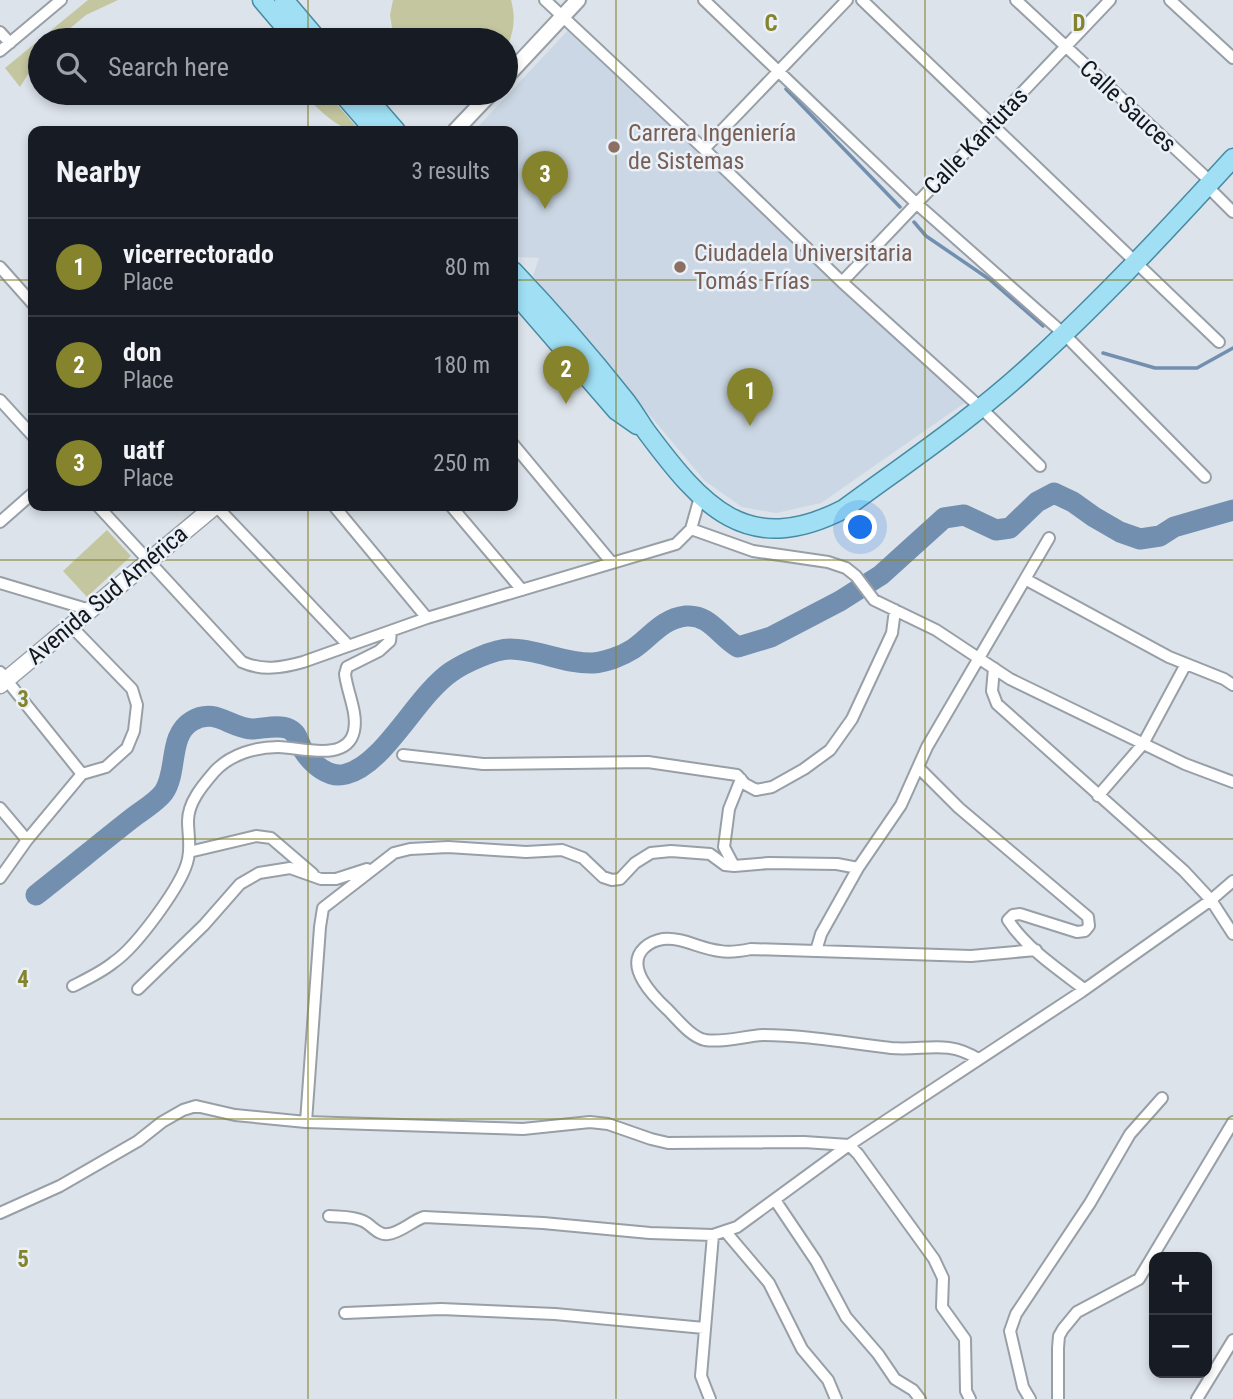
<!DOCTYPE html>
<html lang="en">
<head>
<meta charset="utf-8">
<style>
  :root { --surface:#171b24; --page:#20242c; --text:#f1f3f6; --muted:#9ea1a6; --line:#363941; --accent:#85842d }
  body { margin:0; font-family:"Roboto Condensed",sans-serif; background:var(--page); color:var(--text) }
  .controls { position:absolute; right:21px; bottom:21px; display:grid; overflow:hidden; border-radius:14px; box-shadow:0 4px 10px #0003 }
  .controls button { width:63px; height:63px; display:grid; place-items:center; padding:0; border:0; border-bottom:2px solid var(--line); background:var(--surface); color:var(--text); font:35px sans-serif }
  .you { position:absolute; left:861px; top:528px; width:24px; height:24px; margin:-18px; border:5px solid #fff; border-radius:50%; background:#1a73e8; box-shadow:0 0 0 10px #1a73e833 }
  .badge { display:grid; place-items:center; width:46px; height:46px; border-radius:50%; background:var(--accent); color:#fff; font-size:23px; font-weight:700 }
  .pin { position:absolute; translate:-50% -58px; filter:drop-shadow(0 2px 4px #0008) }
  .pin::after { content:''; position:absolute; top:37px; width:24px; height:21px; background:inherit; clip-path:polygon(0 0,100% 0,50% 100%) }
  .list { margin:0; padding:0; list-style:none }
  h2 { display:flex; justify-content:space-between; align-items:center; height:91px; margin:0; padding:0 28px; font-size:30px }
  h2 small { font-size:23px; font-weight:400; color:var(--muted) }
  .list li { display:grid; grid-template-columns:46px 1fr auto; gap:21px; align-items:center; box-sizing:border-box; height:98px; padding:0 28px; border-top:2px solid var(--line) }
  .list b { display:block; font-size:26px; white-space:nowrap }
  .list p { margin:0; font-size:23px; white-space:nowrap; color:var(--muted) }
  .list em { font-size:23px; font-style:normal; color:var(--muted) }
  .icon { flex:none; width:38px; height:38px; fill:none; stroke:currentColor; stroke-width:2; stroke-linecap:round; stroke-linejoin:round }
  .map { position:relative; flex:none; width:1233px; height:1399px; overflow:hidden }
  .search { position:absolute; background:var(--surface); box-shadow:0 4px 10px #0003; left:28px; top:28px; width:490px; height:77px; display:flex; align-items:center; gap:18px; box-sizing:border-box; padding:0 24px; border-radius:38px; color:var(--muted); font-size:26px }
  .panel { position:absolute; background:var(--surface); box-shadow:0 4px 10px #0003; left:28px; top:126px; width:490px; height:385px; border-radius:14px }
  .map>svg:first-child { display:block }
  .built { fill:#cbd7e4 }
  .green { fill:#c4c6a0 }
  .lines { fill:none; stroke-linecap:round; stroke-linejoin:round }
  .stream { stroke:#738fb0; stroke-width:3.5 }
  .river { stroke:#738fb0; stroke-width:21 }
  .minor-casing { stroke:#989fa6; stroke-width:14 }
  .tertiary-casing { stroke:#989fa6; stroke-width:18 }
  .secondary-casing { stroke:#989fa6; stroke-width:19 }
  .primary-casing { stroke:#468ba3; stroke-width:21 }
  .minor { stroke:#fff; stroke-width:10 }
  .tertiary { stroke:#fff; stroke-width:14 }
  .secondary { stroke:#fff; stroke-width:16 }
  .primary { stroke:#a0dff4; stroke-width:18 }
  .grid { fill:none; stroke:#85842d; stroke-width:2; stroke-opacity:0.55 }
  .education-dot { fill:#8d6e63; stroke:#e9f0f8; stroke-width:2.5 }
  .labels { text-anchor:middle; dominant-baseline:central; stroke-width:5; stroke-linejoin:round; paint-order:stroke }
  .street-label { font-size:24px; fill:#15171a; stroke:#e9f0f8 }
  .education-label { font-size:24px; fill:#785e54; stroke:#e9f0f8; text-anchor:start }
  .grid-label { font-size:23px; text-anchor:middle; font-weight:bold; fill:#85842d; stroke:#e9f0f8; stroke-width:5; stroke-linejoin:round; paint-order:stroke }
</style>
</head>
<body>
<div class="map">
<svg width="1233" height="1399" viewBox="0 0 1233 1399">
  <rect width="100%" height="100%" fill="#dce3ea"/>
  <path class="built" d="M571,27L966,402L821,503L776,513L742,507L705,481L533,276L539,258L517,257L513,252V131H474Z"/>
  <path class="green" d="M88,0H118L86,15L56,40H40V55L20,87L5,68Z
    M393,0H511C516,19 514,32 506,49V40H394L390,15Z
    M328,94L359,130C339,130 327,116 313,104Z
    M107,530L131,556L87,597L63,571Z"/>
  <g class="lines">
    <path class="stream" d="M786,89L900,207
      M914,222L926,236L989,279L1043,326
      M1103,353L1155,368H1197L1233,348"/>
    <path class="river" d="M36,895C68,870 99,844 131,819C141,811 157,802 164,792C178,771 168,735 192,721C215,707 230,728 252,729C263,729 278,724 289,729C298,733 298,742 303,750C312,764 329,779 346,774C384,765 416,696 451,672C464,663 494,649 510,649C538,649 565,664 593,663C606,662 622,656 633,649C650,638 661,619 686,616C710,614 720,637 738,647L771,637L840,601L881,575L944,518L964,515L996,530L1010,528L1037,502L1054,493L1073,502L1094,517L1120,532L1140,539L1160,536L1174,527L1233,510"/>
    <defs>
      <path id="minor" d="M545,0L704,149L842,282L981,408L1040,466
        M704,0L917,204L1064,334L1205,477
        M862,0L1219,342
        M1016,0L1211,182
        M1170,0L1233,58
        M0,32L10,43
        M0,51L61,0
        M704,149L847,0
        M1207,186L1233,212
        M0,267L33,304
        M842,282L1110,0
        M0,400L33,436
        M513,444L612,563
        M98,506L242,662C262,671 282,668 303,662L427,618L676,544L691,529L700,497
        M216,506L348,645
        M334,506L427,618
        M451,506L522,590
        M0,522L33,493
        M691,529L753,551L828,562L846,568L856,576L874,600L936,630L1010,679L1185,764L1233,782
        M1025,579L1169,657L1224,679L1233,685
        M0,583L90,610
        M994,668L992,691L997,704L1184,871L1211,900L1233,934
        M0,672L82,774
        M403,755L483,764L648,762L737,775L745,784L756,790L772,787L804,769L830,750L852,719L892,633L895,610
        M918,767L959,808L1088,917L1089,926L1085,931L1077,932L1020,914L1013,915L1008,920C1026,948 1058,969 1084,989
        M1098,796L1143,744L1186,664
        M0,808L27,840
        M189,852L256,836L271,838L313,874
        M734,866L724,847L729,809L741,779
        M0,878L27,840L82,774L106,767L127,748L134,731L137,705L132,689L71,626
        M816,951L821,934L858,868L901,805L927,747L1049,538
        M73,986C87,979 102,972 114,962C136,947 183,884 188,859C191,846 188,834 188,821C188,802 203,785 215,771C231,754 256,747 278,747C300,747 347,763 354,731C358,713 347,692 345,674L347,667L379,651L390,641L391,631
        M138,989L204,925L240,884L259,873L290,868L321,879H336L367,869
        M978,1059C947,1039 924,1051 891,1048C848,1043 806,1035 763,1035C744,1036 724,1043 705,1040C691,1037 678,1020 668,1010C654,997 624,967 644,948C648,944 656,940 663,939C683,937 700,949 720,951C730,953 741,951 751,949L971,956L1036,950
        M306,1122L320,927L323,908L394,853L410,849L448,847L526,852L562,850L583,858L603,877L612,880L620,879L635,863L651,853L671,851L710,854L725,865L734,866L769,863L837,864L858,868
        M775,1200L816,1261L846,1317L878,1354L895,1379L913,1390L920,1399
        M0,1213L60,1186L138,1141L162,1122L183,1110L196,1106L235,1115L306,1122L523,1129L590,1122L608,1124L651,1139L668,1143L804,1142L849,1145L1081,992L1211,900L1233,881
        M329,1216C340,1217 353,1216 363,1221C372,1225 378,1236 388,1234C400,1233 412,1221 424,1217L543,1223L650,1233L713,1235L737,1227L849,1145L858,1154L934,1259L943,1278L942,1307L965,1339L966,1391L970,1399
        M725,1231L769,1283L802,1349L828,1380L836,1399
        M345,1313L441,1309L555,1314L704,1328
        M710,1399L701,1376L713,1235
        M1030,1399L1023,1387L1010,1331L1016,1314L1090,1203L1130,1134L1162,1098
        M1058,1399V1348L1059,1336L1063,1329L1077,1312L1139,1279L1233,1122
        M1197,1399L1233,1340"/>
      <path id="tertiary" d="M506,77L578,0
        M455,131L491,93"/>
      <path id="secondary" d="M0,685L215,506"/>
      <path id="primary" d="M262,0L296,40
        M284,0L318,40
        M342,93L375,131
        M363,93L396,131
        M513,271C552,312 590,356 625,400C633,410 639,421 646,431C702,506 747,559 844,509C908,462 975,417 1033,363C1103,299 1169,228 1233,158
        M513,291L617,411L637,425"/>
    </defs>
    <use href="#minor" class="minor-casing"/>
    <use href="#tertiary" class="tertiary-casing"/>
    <use href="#secondary" class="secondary-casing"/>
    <use href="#primary" class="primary-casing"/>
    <use href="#minor" class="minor"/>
    <use href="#tertiary" class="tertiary"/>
    <use href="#secondary" class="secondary"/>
    <use href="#primary" class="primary"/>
  </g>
  <path class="grid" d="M308,0V40M616,0V1399M925,0V1399M308,93V131M0,280H33M513,280H1233M308,506V1399M0,560H1233M0,839H1233M0,1119H1233"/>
  <g class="education-dot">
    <circle cx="614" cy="147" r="7"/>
    <circle cx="680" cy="267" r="7"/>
  </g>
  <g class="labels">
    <g class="street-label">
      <text transform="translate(1128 106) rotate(43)">Calle Sauces</text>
      <text transform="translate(976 141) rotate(-46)">Calle Kantutas</text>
      <text transform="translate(107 595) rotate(-40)">Avenida Sud América</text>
    </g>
    <g class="education-label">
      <text x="628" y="133">Carrera Ingeniería<tspan x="628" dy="28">de Sistemas</tspan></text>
      <text x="694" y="253">Ciudadela Universitaria<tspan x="694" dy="28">Tomás Frías</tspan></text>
    </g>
  </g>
  <g class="grid-label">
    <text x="771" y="31">C</text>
    <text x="1079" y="31">D</text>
    <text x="23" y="707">3</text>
    <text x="23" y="987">4</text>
    <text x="23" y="1267">5</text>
  </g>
</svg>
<div class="controls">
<button>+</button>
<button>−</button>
</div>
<div class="you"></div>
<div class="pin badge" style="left:750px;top:426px">1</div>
<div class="pin badge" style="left:566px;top:404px">2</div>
<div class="pin badge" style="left:545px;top:209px">3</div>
<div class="search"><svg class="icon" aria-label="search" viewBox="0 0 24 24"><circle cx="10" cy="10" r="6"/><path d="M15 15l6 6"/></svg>Search here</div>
<section class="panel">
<h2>Nearby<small>3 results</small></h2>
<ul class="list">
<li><span class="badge">1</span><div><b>vicerrectorado</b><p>Place</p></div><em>80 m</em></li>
<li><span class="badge">2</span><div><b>don</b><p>Place</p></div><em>180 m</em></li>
<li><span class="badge">3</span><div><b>uatf</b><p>Place</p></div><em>250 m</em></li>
</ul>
</section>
</div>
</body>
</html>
